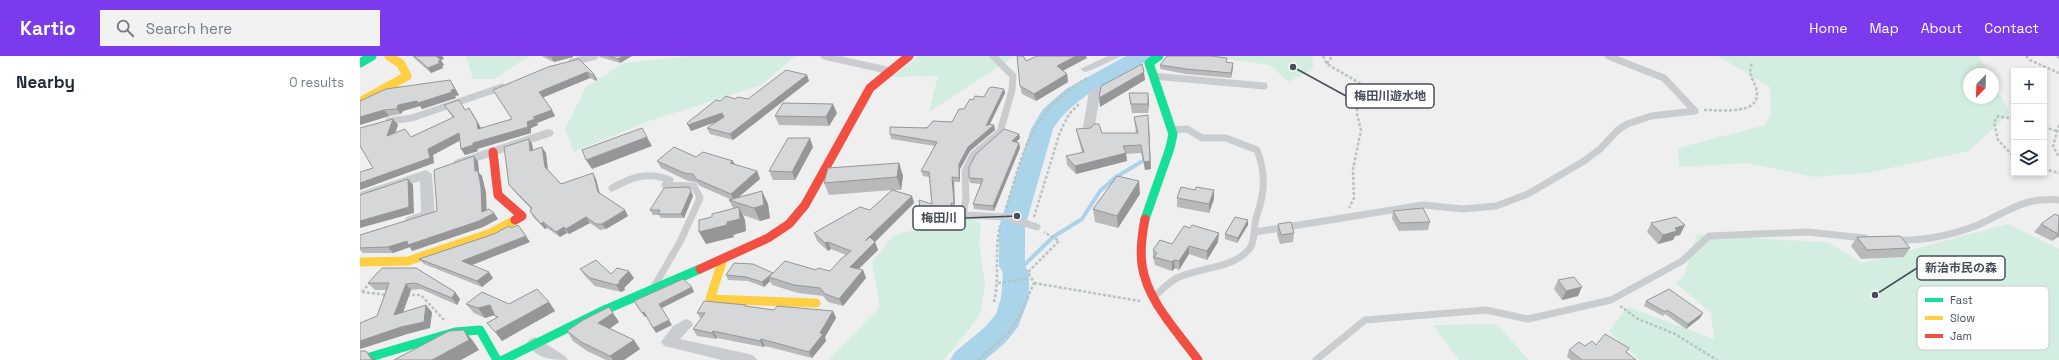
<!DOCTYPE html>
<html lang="en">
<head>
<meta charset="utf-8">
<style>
  :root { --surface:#fff; --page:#f2f2f3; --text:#1f2937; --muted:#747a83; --line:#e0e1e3; --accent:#7c3aed }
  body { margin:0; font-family:"Space Grotesk","Noto Sans JP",sans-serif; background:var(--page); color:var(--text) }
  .controls { position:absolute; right:12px; top:12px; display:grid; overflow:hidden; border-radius:0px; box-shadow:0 2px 6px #0003 }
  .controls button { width:36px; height:36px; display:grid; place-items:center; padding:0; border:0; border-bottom:1px solid var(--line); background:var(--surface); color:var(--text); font:20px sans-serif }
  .compass { position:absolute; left:1603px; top:12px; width:36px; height:36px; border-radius:50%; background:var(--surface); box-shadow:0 2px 6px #0003; rotate:203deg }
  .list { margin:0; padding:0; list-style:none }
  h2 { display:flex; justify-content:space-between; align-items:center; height:52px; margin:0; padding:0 16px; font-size:17px }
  h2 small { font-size:13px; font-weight:400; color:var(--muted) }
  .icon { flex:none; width:22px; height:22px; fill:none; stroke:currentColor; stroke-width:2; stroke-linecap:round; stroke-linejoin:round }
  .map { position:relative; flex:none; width:1699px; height:304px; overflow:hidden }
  header { display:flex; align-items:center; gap:24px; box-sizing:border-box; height:56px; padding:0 20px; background:var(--accent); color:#fff }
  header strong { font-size:19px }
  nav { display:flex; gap:22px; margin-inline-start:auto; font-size:14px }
  .search { width:280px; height:36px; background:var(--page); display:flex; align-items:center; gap:10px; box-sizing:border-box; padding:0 14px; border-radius:0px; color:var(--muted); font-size:15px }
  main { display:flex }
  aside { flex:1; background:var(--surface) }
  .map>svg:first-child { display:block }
  .green { fill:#d4ede1 }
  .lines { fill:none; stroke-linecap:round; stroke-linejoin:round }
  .stream { stroke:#aad4e9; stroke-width:4 }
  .river { fill:#aad4e9; fill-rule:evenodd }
  .path { stroke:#b9c3c1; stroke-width:2.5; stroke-dasharray:3 2; stroke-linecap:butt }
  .lane { stroke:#cacdd0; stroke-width:7 }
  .street { fill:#cacdd0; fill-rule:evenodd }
  .fast { stroke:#16e098; stroke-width:9 }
  .slow { stroke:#ffcf43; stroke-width:9 }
  .jam { stroke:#f24e42; stroke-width:9 }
  .wall { fill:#b8b9bb }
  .shaded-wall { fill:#969698 }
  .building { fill:#d6d7d9; stroke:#969698 }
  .key { fill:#fff; stroke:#c8cace; stroke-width:1 }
  .key-label { font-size:11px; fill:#474e5a }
  .leader { fill:none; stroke:#474e5a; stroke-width:1.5 }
  .callout-dot { fill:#474e5a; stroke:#fff; stroke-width:1.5 }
  .callout { fill:#fff; stroke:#474e5a; stroke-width:1.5 }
  .callout-label { font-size:12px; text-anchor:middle; font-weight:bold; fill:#474e5a }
</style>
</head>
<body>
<header>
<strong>Kartio</strong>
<div class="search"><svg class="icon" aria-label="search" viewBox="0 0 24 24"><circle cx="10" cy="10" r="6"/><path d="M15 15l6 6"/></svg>Search here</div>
<nav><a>Home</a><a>Map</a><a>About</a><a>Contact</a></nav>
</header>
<main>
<aside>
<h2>Nearby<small>0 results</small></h2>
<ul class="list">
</ul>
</aside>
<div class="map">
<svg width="1699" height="304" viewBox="0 0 1699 304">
  <rect width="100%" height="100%" fill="#efefef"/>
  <path class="green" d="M106,0H169L134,23H113Z
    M329,0H435L402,29L289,65L214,96L205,73L226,31L263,7Z
    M559,0H655L569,56L578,20L532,21Z
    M859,0H952L954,13L928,26L910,9L860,2Z
    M1358,0H1619L1629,18H1609V42H1633V26L1650,57L1609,95L1507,117L1454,121L1388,107L1319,111L1318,92L1405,69L1411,57L1410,31Z
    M607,159L621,168L619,186L625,228L620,259L584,304H468L520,251L512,206L533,180Z
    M1648,168L1699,193V304H1279L1249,275L1268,251L1354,283L1351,257L1316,227L1324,220L1337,178L1349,180L1468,186L1502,207Z
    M1137,268L1169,304H1099L1073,269Z"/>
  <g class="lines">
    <path class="stream" d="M656,217L693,181L722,163L740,135L756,121L786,103"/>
    <path class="river" d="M766,0H791L788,4C756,23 713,40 693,73L665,171V210L669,217V242L658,271L645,287L625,304H590L595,296L625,271L636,258L641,242L643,217L639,210V171L671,73L683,53L706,33Z"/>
    <path class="path" d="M963,0L967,8L1003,29L997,46V58L1001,74L993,113L994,142L989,152
      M1666,0L1670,4L1699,17
      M1697,0L1699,2
      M967,8L972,0
      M1344,54C1361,54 1404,60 1396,32C1392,20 1388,20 1392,6
      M1654,63L1638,60L1634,66L1638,84L1654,101
      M1699,69L1693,90L1699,101
      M1684,71L1697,75
      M1684,113L1699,117
      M646,152C665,91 669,58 727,22
      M674,161L700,76L709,58L720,47
      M638,227L667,223
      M674,227L780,245
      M2,236L28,239
      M2,236L11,226
      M47,239H61L84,264
      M634,246C640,221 634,195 640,170
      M1260,250L1278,263L1315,278L1357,304
      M618,304L648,278L661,257L674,227L668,216L699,185L684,176"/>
    <path class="lane" d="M464,0L531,15
      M633,0L653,20L652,34L640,76L613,99L605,115L606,143L603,159L646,161L677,171
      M1248,0L1304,22L1335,55
      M212,6L235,0
      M793,20L904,30
      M29,65L52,62L142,31
      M252,132C272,121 288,115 310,124L305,129L334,130L340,142L320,186L295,229
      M895,176L1063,149L1103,153L1136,150L1168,138L1224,105L1240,93L1258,74L1267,68L1291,60L1335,55
      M1536,184C1564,185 1592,179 1618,169C1650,155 1662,141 1699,144
      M796,239C803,233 809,226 817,222C839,211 874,213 890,192C896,183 893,169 897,159C905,136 906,117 897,94L866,82H842L827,73L811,74
      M956,304L1005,264L1126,254L1168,263L1251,244L1322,205L1349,180L1447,176L1505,182"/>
    <path class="street" d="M748,0H762L729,15L725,16L720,13Z
      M756,22L760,23L762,25L760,27L740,38L734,76L732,79H724L722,76L729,36Z
      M188,73L192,74L194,77L192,80L103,110L99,111L93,107L95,104Z
      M66,114L72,118L75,159L73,162L52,169L47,167L45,164L47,161L61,156L60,125L0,145V136Z
      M326,263L331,265L333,269L320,283L389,298L394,300L397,304H362L304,290L301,286L313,270Z
      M175,281L205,300L208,304C192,304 176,303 167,287L170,283Z"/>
    <path class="fast" d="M0,7L12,0
      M785,163L810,92L813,78L789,7L799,0
      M0,304L95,276L120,274L137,304
      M143,304L240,256L340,213"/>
    <path class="slow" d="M0,46L47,20L41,8L29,0
      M363,203L350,243L456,247
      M0,206L48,205L131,177L155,164"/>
    <path class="jam" d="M133,96L138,139L162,160L155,164
      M785,163C782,178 780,194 782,209C787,245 818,276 838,304
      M340,213L408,182L429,168L445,149L510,32L549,0"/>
  </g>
  <path class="wall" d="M52,0H82L84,3L80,4L84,9L82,10L83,12L71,17Z
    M182,0H213V1L194,6L183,1Z
    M239,0H272L260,7L240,1Z
    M677,0H726L727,2L703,15L707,18L708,26L676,45L662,38L660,30L666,5Z
    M219,3L237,23L236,25L230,22L183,41L195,60L177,67L178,69L171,72V77L117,93L118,95L105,99L101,93L100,84L73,99L74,107L0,134V116L13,112L33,63L38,69L35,78L51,81L93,62L84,49L105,54L113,58L121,72L152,63Z
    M867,7L873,12L871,22L826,18L800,13V9Z
    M447,19L449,25L373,84L350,78L347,72L355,66L331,75L327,67L360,45L375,43H388Z
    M90,24L99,39L95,40L96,42L62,53L60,50L43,55L41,58L29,60L0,69V45Z
    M644,33L645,37L630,68L634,69L635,74L610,95L600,113V126H594L595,152H593V158L573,162V166L563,168L561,163L572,148L569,121L563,120L561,115L575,90L531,83L530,78L592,66L613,44L624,41Z
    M769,37L789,46L788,57H772L770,46Z
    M477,57L469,70L419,69L415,60Z
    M774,61L791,113L785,114L781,97L766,98L767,105L716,118L707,109L706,100L722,97L716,73L742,77H776L775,70Z
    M659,78L660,82L656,86L659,87L660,92L634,155L614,153L613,148L621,128L610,127L609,122Z
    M172,88L173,94L186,97L188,114L201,128L236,123L240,138L265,154L268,160L246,173L240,174L230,167L209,178L207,177L200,181L187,172L185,173L173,161L170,155L171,153L153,134L149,129Z
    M453,91L435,124H413L409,115Z
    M114,100L118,106L119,117L122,120L126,137V154L134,157L138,163L123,171L52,195L50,191L33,197H3L0,194V179L77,155Z
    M336,101L375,109L397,115L400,123L379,141L402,135L408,148L410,162L400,165L383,159L385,164L386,175L373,179L374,181L346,188L352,161L373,152L369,144L370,143L340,130L336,126L328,125L301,112L297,105Z
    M539,107L543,120L541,134H533L552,140L554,147L515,186L518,194L499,213L503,214L506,222L483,250L468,246L463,240L438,237L412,229L410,225L404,231L388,225L368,224L366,219L456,214L470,215L486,199L471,193L468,195L457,185L454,177L510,154L532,134L469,139L464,127Z
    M329,131L333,140L324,162H301L299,159H293L290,154Z
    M780,138L758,172L735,166L733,153Z
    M817,142L854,143L849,157L817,151Z
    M1033,155L1070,166L1068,174L1039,175L1032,163Z
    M1699,160V182L1697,181L1692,185L1674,176L1681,168Z
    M888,164V169L877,187L865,183V178Z
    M1291,167L1320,179L1315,180L1313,184L1298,188L1287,176Z
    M918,168L934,177L933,186L920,188L917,178Z
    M1497,181L1550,192L1544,201L1501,203L1491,190Z
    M170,186L112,209L133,222L122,231L64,208L59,203Z
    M858,186L847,204L829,198L819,214L815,212L812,215L795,209L794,204L793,203V194L812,188Z
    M22,212L95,236L100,243L97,249L61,233L51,234L43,256H72L70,272L47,278L0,293V267L17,260L26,234H15L8,227Z
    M220,213L251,218L274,222L264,232L265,234L261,236L235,230L225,220Z
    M1198,224L1218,240L1202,244L1194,233Z
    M1286,245L1343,257L1340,262L1326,273L1305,258L1303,260L1284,250Z
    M189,246L195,255L142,285L137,262L134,259L125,262L114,257L106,248H149Z
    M386,249L387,251L414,254L473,255L476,262L465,281L466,285L452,302L405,290L403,291L357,282L356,283L337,280L333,273L341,263L337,257Z
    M255,260L259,266L250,272L280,293L264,304H246L227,295L213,285L207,275Z
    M1236,289L1267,296L1276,304H1211L1207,301L1209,294L1225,290Z"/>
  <path class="shaded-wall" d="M76,0H82L84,3L79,5Z
    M196,0H213V1L194,6L191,1Z
    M263,0H272L260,7L258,3Z
    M716,0H726L727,2L698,17L697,10Z
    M81,4L84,9L82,10L83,12L71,17L68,12Z
    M873,7V12L871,22V17Z
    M227,16L230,22L182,42L179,36Z
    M784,16L785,24L740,51L739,42Z
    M234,18L237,23L236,25L233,19Z
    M707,18L708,26L676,45L674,38Z
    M447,19L449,25L373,84L370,78Z
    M90,24L99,39L95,40L96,42L62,53L60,50L43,55L41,58L37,53L38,49L91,34Z
    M644,33L645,37L627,74L626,70Z
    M788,37L789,46L788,57Z
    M473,48L477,57L469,70L466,61Z
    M109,52L113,58L121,72L118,73Z
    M24,54L29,60L0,69V61Z
    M192,54L195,60L177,67L178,69L171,72V77L117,93L118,95L105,99L101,93L113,87L167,66L173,61Z
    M362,57L364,63L331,75L328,69Z
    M33,63L38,69L32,86L27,80Z
    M789,67L791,113L785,114L784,106Z
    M634,69L635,74L610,95L600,113V126L599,122V108L608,91Z
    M99,77L103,83L73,99L74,107L0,134V127L68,93Z
    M659,78L660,82L653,90L652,85Z
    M287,81L292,90L232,113L226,104Z
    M450,82L453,91L435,124L432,116Z
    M169,83L172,88L174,100L170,95Z
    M659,87L660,92L634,155L633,150Z
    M182,91L186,97L188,116L185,111Z
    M766,97L767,105L716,118L715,110Z
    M114,100L118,106L119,117L122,120L126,137L127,161L134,157L138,163L123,171L52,195L50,191L33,197L28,191L122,156L115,115Z
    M373,105L377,112L370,107Z
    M539,107L543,120L541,134L537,121Z
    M397,115L400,123L374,145L371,138Z
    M233,117L236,123L241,142L238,136Z
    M592,121L594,126L595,152L594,147Z
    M48,123L53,129L54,157L0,172V165Z
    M779,125L780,138L758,172L757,160Z
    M854,134V143L849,157V148Z
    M331,135L333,140L324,162L321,158Z
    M402,135L408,148L410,162L400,165L394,152Z
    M552,140L554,147L508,193L505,185Z
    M591,147L593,158L573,162V166L563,168L561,163L571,157Z
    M379,151L385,164L386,175L373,179L374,181L346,188L339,176L367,166Z
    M265,154L268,160L246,173L242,168Z
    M226,161L230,167L209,178L206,173Z
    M888,164V169L877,187L878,182Z
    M183,166L187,172L185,173L181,168Z
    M1325,169L1320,179L1315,180L1313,184L1298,188L1303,179L1315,172Z
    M204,171L207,177L200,181L196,176Z
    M859,177L858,186L847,204V195Z
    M1699,177V179L1697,181L1692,185Z
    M166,180L170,186L107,211L102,205Z
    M468,186L471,193L468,195L465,187Z
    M515,186L518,194L493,218L490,211Z
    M829,190V198L819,214V205Z
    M814,204L815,212L812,215V206Z
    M503,214L506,222L483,250L479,243Z
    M269,215L274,222L264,232L265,234L261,236L256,229Z
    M129,216L133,222L122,231L117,225Z
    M413,217L409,221L410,225L404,231L402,226Z
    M46,228L51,234L40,265L34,259Z
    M332,231L334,236L302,252L299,248Z
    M1222,231L1218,240L1202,244L1206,235Z
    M95,236L100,243L97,249L92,242Z
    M189,246L195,255L142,285L135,276Z
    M66,249L72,256L70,272L47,278L0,293V285Z
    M130,249L138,258L125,262L118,252Z
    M249,251L259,266L245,276L238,267Z
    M473,255L476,262L465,281L466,285L452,302L449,296Z
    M284,256L287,260L285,261L282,257Z
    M1343,257L1340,262L1326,273L1328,268Z
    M309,264L312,269L296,277L293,272Z
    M104,274L113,285L119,294L101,304H72Z
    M353,275L357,282L356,283L352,277Z
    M401,283L405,290L403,291L400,285Z
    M274,284L280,293L264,304H253L250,300Z
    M6,295L15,304H12Z"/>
  <path class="building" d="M54,0H77H76L81,4L78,5L80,7L68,12Z
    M188,0H196L191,1Z
    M249,0H263L258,3Z
    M657,0H663L666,5L677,0H716L697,10L707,18L674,38L660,30Z
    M807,0H851L867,2L866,6L873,7L871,17L826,13L800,9Z
    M219,3L234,18L233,19L227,16L179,36L192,54L173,61L175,63L167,66L168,71L113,87V89L101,93L99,77L68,93L70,102L0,127V116L13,112L0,90V72L33,63L27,80L45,73L51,81L94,61L84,49L99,44L105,54L109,52L117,66L118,73L152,63L133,34L188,11Z
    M782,8L784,16L739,42L741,30Z
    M426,14L447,19L370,78L347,72L364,61L362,57L328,69L327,67L356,44L360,45L366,40L375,43L378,41L388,43Z
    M90,24L95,33L91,34L92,36L58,47L57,45L38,49L37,53L24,54L0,61V45L26,33Z
    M632,31L644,33L626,70L629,68L634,69L608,91L599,108V122L592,121L594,147H591L592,153L571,157L572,161L561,163L559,144L572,148L569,116L561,115L577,86L530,78V71L567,72L573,65L592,66L599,53H604L610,43L613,44L615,40L624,41L629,32Z
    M769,37H788V48H771Z
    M423,47L473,48L466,61L415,60Z
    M788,59L790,105L784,106L781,89L763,90L766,97L715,110L706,100L724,96L716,73L731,72L734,68H739L742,77H778L774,61Z
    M282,72L287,81L226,104L222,94Z
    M644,73L659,78L652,85L659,87L633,150L613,148L623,123L609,122V111L616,98Z
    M428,82H450L432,116L409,115Z
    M169,83L170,95L182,91L185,111L201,128L233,117L238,136L265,154L242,168H236L226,161L206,173L204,171L196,176L183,166L181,168L170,155L172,152L149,129L144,91Z
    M314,91L336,101L343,96L373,105L370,107L397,115L371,138L336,123L333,118L324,117L297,105Z
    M114,100L115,115H118L121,131L122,156L129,153L134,157L119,165L48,189L47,185L28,191L0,192V179L77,155L74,114Z
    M539,107L537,121L464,127L468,112Z
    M757,120L779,125L757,160L733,153Z
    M48,123L49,151L0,165V139Z
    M329,131L331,135L321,158H298L300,154H290L304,132Z
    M821,131L835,134L836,131L854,134L849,148L817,142Z
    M532,134L552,140L505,185L510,181L515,186L490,211L503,214L479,243L465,238L460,232L434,229L409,221L425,205L456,214L458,212L470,215L481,203L491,195L468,186L465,187L454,177L500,151L510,154Z
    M402,135L404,149L394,152L369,144Z
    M379,151L380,163L367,166V169L339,176V164L352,161V158Z
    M1063,152L1070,166L1040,167L1033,155Z
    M1695,158L1699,160L1698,178L1681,168Z
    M875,161L888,164L878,182L865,178Z
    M1316,161L1325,169L1315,172L1317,175L1303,179L1291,167Z
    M931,166L934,177L921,179L918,168Z
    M158,169L166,180L102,205L129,216L117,225L59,203L134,178L149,170L151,172Z
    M832,169L859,177L847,195L829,190L819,205L814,204L812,206L794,201L797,197L793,194L800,184L812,188L824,170L830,172Z
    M1540,180L1550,192L1507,194L1497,181Z
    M236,204L251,218L257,212L269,215L259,225L260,227L256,229L230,222L220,213Z
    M374,207L393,208L413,217L402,226L386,221L366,219Z
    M22,212H56L95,236L92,242L55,227L46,228L34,259L66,249L64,266L41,271L0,285V267L17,260L29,227H8Z
    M1214,221L1222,231L1206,235L1198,224Z
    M323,223L332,231L299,248L309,264L293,272L284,256L282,257L274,245Z
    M177,233L189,246L135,276L127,267L138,261L135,260L130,249L118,252L106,248L122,236L149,248Z
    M1309,233L1343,257L1328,268L1307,254L1305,256L1286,245Z
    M344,245L386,249L385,250L414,254L417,250L473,255L460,277L463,278L449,296L401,283L400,285L353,275L352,277L333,273L345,257H337Z
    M249,251L253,257L238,267L274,284L250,300L221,286L207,275L223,264Z
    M104,274L109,284L72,304H34L89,275Z
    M1245,278L1269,292L1266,296L1276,304H1222L1209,294L1219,286L1225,290L1232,285L1236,289Z
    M0,295H6L12,304H0Z"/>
  <rect x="1557" y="230" width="132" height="64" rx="6" class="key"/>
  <rect x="1565" y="242" width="18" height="4" fill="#16e098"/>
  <rect x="1565" y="260" width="18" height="4" fill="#ffcf43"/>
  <rect x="1565" y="278" width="18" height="4" fill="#f24e42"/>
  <g class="key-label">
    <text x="1590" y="248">Fast</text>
    <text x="1590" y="266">Slow</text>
    <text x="1590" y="284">Jam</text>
  </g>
  <path class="leader" d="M933 11L986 40M657 160L605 162M1515 239L1557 212"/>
  <g class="callout-dot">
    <circle cx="933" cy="11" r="4"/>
    <circle cx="657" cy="160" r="4"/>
    <circle cx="1515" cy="239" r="4"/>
  </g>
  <g class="callout">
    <rect x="986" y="28" width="88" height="24" rx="4"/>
    <rect x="553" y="150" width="52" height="24" rx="4"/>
    <rect x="1557" y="200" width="88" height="24" rx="4"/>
  </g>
  <g class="callout-label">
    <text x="1030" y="44">梅田川遊水地</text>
    <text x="579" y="166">梅田川</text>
    <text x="1601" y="216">新治市民の森</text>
  </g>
</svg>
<div class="controls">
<button>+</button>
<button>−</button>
<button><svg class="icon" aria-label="layers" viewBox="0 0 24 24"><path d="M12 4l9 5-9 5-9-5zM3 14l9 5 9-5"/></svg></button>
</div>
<svg class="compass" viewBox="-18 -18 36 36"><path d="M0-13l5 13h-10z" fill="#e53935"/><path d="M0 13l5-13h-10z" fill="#747a83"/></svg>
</div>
</main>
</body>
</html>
